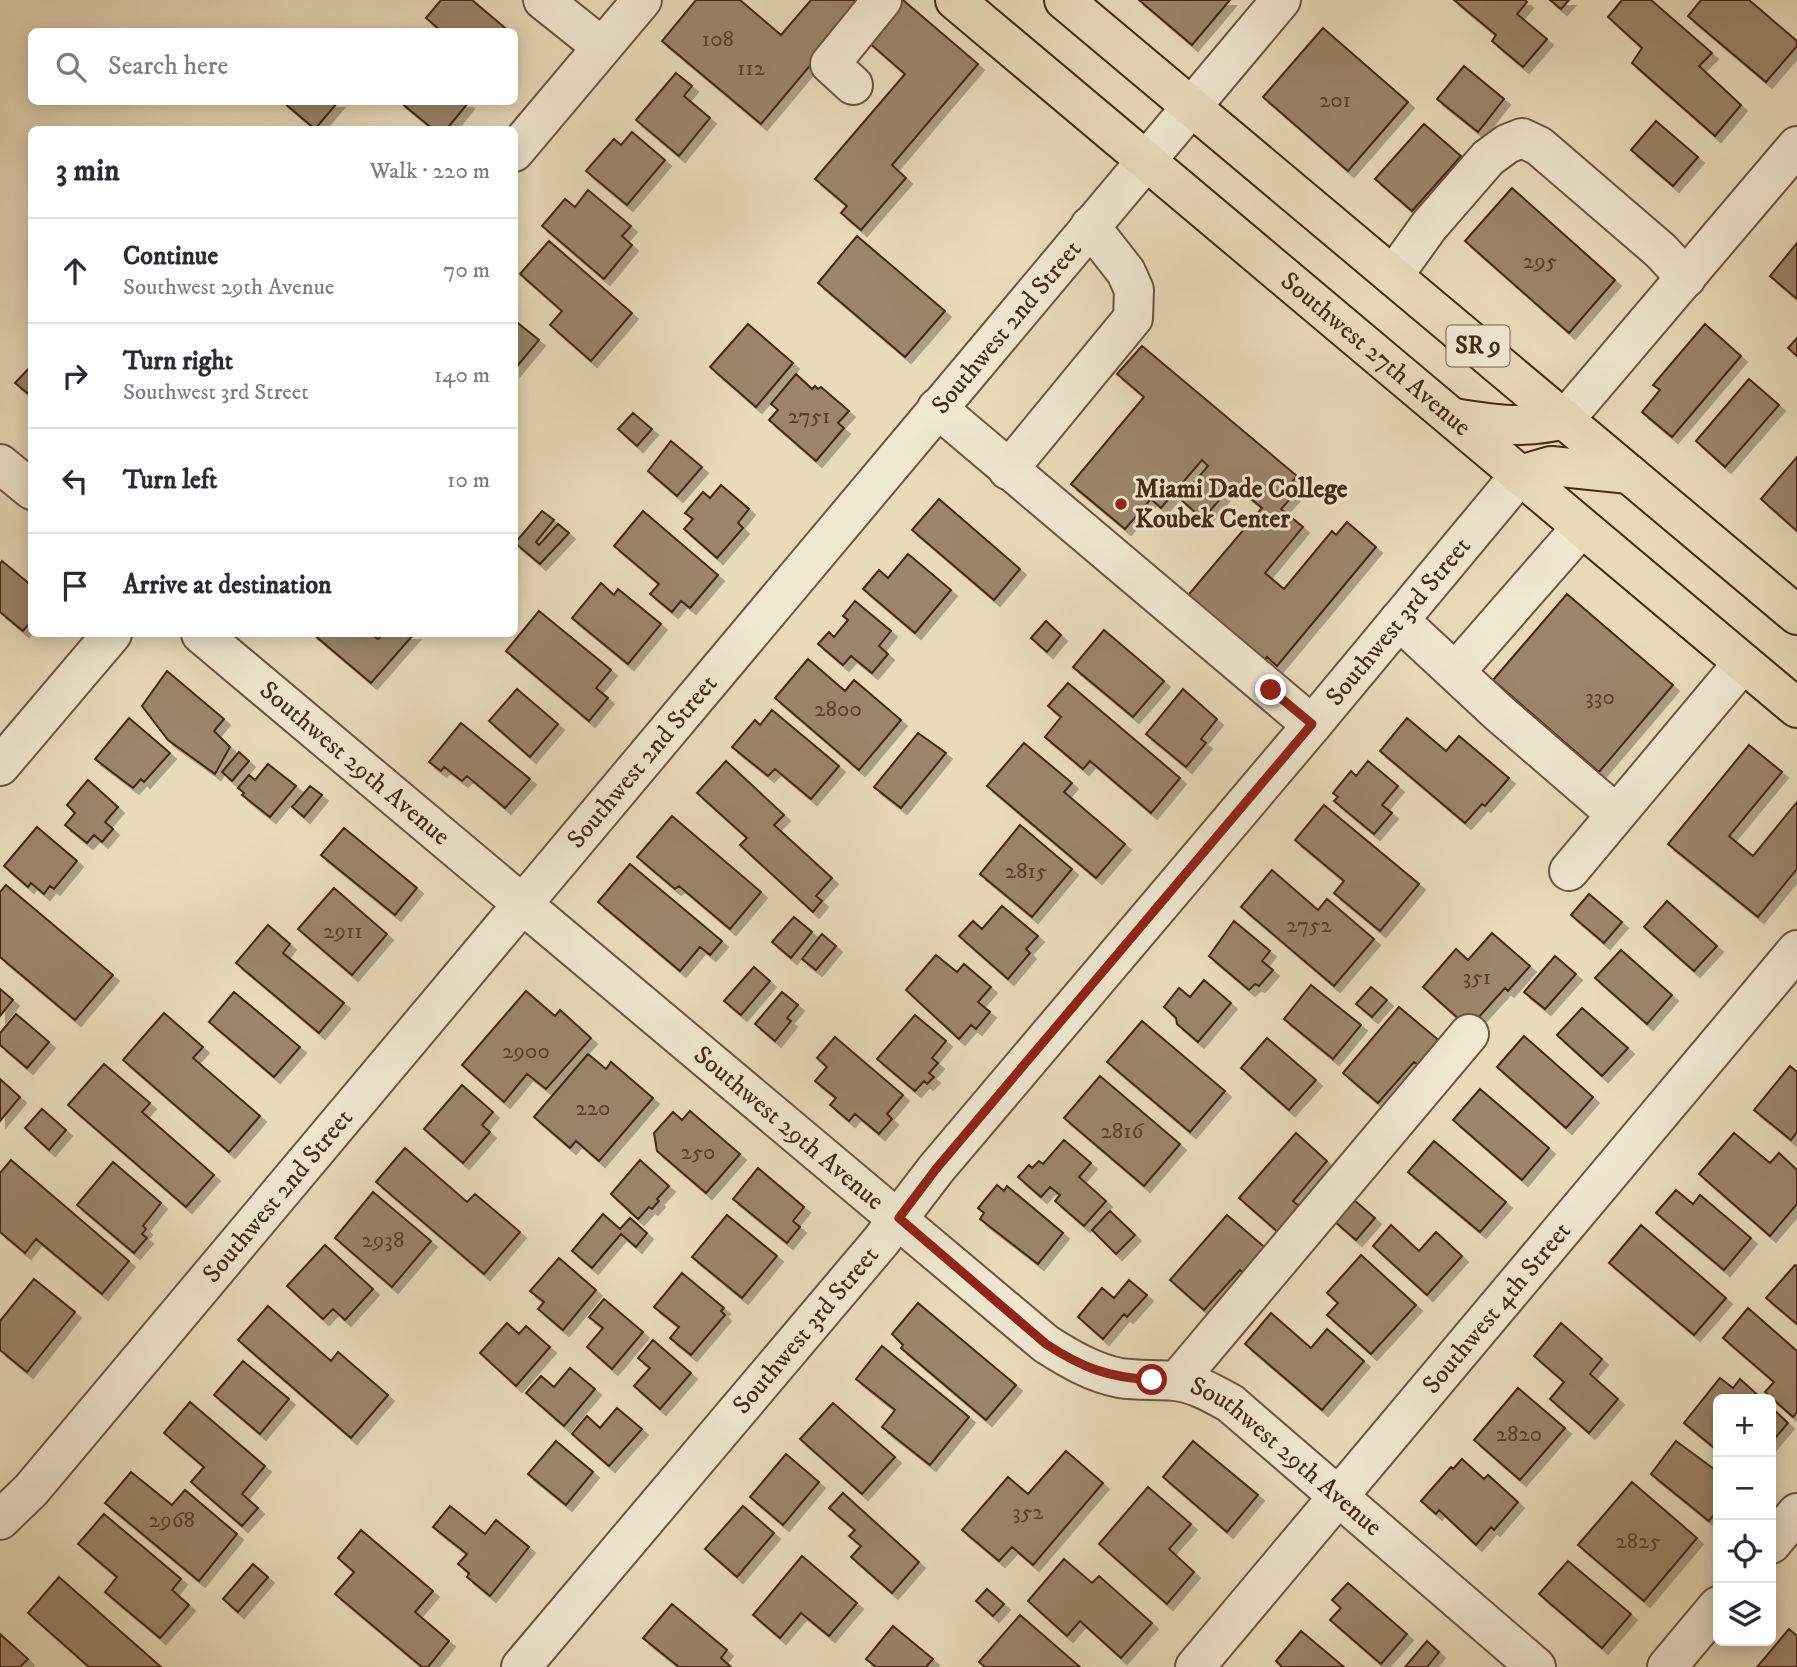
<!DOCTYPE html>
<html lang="en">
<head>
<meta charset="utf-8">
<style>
  :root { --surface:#fff; --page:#f2f2f3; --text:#2b2b33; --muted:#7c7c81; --line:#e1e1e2 }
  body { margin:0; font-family:"IM FELL DW Pica",serif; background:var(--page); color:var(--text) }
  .controls { position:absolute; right:21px; bottom:21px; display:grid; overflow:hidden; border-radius:10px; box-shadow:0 4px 18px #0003 }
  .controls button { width:63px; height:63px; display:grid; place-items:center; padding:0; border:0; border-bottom:2px solid var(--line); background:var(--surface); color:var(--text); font:35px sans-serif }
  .stop { position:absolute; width:21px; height:21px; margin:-16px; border:5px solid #8f2418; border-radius:50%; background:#fff }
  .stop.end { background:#8f2418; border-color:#fff; box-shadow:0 2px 7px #0008 }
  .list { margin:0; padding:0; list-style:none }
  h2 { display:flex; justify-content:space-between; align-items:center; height:91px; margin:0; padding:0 28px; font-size:30px }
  h2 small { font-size:23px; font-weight:400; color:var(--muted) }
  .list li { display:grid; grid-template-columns:46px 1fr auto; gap:21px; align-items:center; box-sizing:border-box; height:105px; padding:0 28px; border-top:2px solid var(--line) }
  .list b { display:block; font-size:26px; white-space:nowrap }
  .list p { margin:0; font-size:23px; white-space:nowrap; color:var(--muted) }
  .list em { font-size:23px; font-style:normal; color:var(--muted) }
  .icon { flex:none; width:38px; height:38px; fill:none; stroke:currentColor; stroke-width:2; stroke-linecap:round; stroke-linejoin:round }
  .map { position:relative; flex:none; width:1797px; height:1667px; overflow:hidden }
  .search { position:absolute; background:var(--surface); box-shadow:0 4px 18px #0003; left:28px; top:28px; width:490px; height:77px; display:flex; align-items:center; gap:18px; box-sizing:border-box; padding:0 24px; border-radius:10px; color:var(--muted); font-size:26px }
  .panel { position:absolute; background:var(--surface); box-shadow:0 4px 18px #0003; left:28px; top:126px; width:490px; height:511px; border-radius:10px }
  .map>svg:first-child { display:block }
  .building { fill:#9c856b; stroke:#482716; stroke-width:2; filter:url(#shadow) }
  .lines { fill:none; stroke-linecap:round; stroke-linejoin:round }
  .minor-casing { stroke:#70543f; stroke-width:42 }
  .highway-casing { stroke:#482716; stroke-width:42 }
  .minor { stroke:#f1e8d2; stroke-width:38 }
  .highway { stroke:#e9dbba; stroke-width:38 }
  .route { stroke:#8f2418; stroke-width:9 }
  .poi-dot { fill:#8f2418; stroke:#f1e8d2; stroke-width:2.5 }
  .labels { text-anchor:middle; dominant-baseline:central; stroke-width:6; stroke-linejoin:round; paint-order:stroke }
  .number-label { font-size:23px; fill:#5d3e2b }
  .shield { fill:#f1e8d2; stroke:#7b614e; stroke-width:2 }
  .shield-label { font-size:24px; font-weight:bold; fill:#482716 }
  .street-label { font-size:26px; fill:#482716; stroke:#f1e8d2 }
  .poi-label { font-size:26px; font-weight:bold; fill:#482716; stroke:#f1e8d2; text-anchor:start }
</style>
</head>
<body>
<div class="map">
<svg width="1797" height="1667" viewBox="0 0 1797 1667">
  <defs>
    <filter id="shadow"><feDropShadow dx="6" dy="6" stdDeviation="0" flood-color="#0004"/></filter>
  </defs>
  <rect width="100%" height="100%" fill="#e9dbba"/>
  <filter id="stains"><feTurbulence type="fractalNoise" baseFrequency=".00286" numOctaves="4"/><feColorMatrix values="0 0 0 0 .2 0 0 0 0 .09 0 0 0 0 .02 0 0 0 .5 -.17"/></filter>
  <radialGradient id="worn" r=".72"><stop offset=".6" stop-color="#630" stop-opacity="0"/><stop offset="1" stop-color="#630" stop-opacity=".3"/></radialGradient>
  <path class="building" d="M441,0H472L510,32H442L426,18Z
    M696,0H740L781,35L811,0H865L761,124L662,41Z
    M900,0H903L978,64L892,165L906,178L861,230L841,213L847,206L815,179L905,74L866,40Z
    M1139,0H1230L1192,45Z
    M1454,0H1525L1527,2L1517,14L1547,39L1523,67L1492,41L1496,35Z
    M1550,0H1569L1561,9Z
    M1622,0H1651L1712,53L1699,66L1741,105L1715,136L1632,63L1642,48L1608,17Z
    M1701,0H1749L1797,41V46L1766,82L1688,16Z
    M1323,28L1408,102L1348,171L1263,97Z
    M1464,66L1504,99L1478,132L1437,99Z
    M676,73L692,86L684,96L710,118L679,156L636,120Z
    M283,102H338L315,129Z
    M400,102H466L468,103L446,130H434Z
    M1656,121L1698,157L1673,186L1631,150Z
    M1424,124L1461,156L1412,211L1375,179Z
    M632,132L665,160L627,205L586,171L614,139L621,145Z
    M1512,188L1615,280L1569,333L1465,241Z
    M588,190L631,226L622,236L632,245L604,279L542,226L565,199L575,207Z
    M857,236L945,311L905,357L818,283Z
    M549,241L632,313L591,361L550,325L562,311L520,274Z
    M1797,243V299L1770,276Z
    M514,320L539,340L514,370Z
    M748,324L793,363L756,407L710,367Z
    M1705,324L1741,356L1672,437L1642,412L1660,390L1653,385Z
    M1797,338V356L1788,348Z
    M1142,346L1297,476L1286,489L1294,495L1281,509L1303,527L1265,573L1284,589L1332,531L1336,535L1347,522L1376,547L1277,666L1267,657L1261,663L1185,599L1262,508L1233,484L1203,519L1180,499L1208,466L1202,460L1161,508L1151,499L1125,529L1071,484L1144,397L1117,374Z
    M32,365V397L15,383Z
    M796,374L812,389L815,386L818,389L821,387L849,411L838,423L844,428L816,461L769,420L778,410L771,404Z
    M1749,379L1779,405L1725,467L1696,441Z
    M633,413L652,429L637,446L618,429Z
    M671,441L702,467L677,496L648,471Z
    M1797,457V531L1761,499Z
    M721,485L749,509L738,523L743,528L717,558L684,529L693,519L685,513L703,492L710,498Z
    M939,499L1020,569L994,600L912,530Z
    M542,511L554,520L536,542L539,545L558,524L569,533L540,564L515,543Z
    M643,511L718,575L690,608L681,601L672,612L650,594L659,584L614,546Z
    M908,554L951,590L915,633L863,589L879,570L888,578Z
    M2,561L32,586V620L23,631L0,612V564Z
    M601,583L614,595L618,589L661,624L628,664L572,618Z
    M1567,594L1673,685L1599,772L1493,680Z
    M855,601L891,631L879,646L888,654L872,673L851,656L843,665L818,644L829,632L834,637L848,620L843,616Z
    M539,611L611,670L596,688L608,698L589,721L506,651Z
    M1046,621L1061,635L1047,652L1031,638Z
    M1104,630L1164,681L1133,717L1073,667Z
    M313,634H371L378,639L384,634H414L371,683Z
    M808,659L845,691L854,680L901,720L859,770L775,698Z
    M167,671L224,719L214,731L230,747L215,774L168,740L142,706Z
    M1068,683L1180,778L1151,813L1090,761L1083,769L1045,737L1061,717L1048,706Z
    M517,689L558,724L530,757L489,721Z
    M1183,689L1217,719L1201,739L1206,743L1186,767L1146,734Z
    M772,710L839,766L811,799L775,769L768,776L732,747L755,720L760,725Z
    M129,718L170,753L144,782L141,779L133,788L95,759Z
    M1407,718L1446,751L1459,736L1509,778L1485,806L1482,804L1465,823L1380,751Z
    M461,723L530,779L505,808L467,776L462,781L444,767L441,771L429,762Z
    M918,733L946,753L901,808L874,787Z
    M1024,743L1072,783L1064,792L1125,844L1096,878L987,786Z
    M1749,745L1782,772L1729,836L1753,856L1797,802V869L1758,917L1668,844Z
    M239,752L249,761L232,781L222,772Z
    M726,761L784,815L774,825L832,878L816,896L822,901L813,912L740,845L747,838L697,793Z
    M1368,761L1398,786L1382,805L1392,813L1374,834L1334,801L1338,797L1333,793L1351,771L1356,776Z
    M268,764L296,786L270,817L242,795L244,793L238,788L249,775L255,780Z
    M88,780L118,807L105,822L113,829L102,842L94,835L87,843L65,825L75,813L67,805Z
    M310,786L322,795L304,817L292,807Z
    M1324,805L1419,884L1380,931L1334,893L1344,881L1295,840Z
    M672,816L761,892L730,929L679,886L675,889L637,857Z
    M1020,825L1072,869L1032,917L980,874Z
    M37,827L77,861L54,889L50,886L44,894L31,883L28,887L4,866Z
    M344,828L417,888L395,915L321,855Z
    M630,864L722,941L710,955L700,947L680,971L598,902Z
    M1272,870L1318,910L1327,899L1374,939L1334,986L1241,907Z
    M6,885L113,975L75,1020L0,957V892Z
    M334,888L387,934L352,975L298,929Z
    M1589,894L1622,922L1604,943L1571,915Z
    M1667,901L1717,946L1694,971L1644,927Z
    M1002,906L1038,936L1026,949L1030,953L1008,979L959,936L973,921L982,929Z
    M794,917L812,932L791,958L772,942Z
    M1234,921L1270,951L1262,961L1273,970L1259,986L1255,984L1249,990L1209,956Z
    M268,925L290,944L283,953L344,1003L319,1033L236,963Z
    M1492,933L1530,966L1508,991L1505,988L1469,1028L1423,987L1456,949L1468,960Z
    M822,934L836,946L816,970L802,959Z
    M1621,950L1672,995L1647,1024L1595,978Z
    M936,955L957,972L964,964L991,987L978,1002L990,1012L976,1029L971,1025L959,1039L906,990Z
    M1555,956L1576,974L1545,1009L1524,992Z
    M754,967L770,981L741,1015L724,1001Z
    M1204,980L1231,1003L1198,1042L1177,1024L1176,1018L1164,1007L1179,988L1190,997Z
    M1311,985L1361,1025L1333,1059L1284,1019Z
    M1371,987L1387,1000L1372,1017L1356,1004Z
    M0,989L13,1000L0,1016Z
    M526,991L555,1016L560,1010L591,1038L546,1089L527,1074L504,1102L462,1065Z
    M234,992L300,1047L274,1077L209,1022Z
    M782,992L798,1005L787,1018L791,1021L775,1041L755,1024Z
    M1399,1007L1442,1043L1421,1067L1414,1062L1378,1103L1343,1073Z
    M1582,1008L1628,1048L1602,1076L1557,1035Z
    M164,1013L203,1047L193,1058L260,1116L229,1152L123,1060Z
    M16,1014L49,1042L27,1068L0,1045V1033Z
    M915,1015L946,1041L932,1058L938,1063L929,1073L934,1077L927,1084L924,1081L915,1091L877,1059Z
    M1142,1021L1225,1091L1190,1132L1107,1062Z
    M1524,1036L1593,1097L1566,1128L1497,1067Z
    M835,1037L903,1095L887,1114L892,1119L879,1134L855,1114L849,1121L830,1105L836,1098L815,1081L827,1067L817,1058Z
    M1267,1038L1316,1080L1289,1110L1241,1068Z
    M588,1054L606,1069L611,1062L653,1098L599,1161L576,1141L570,1148L534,1117Z
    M104,1064L150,1103L142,1112L214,1175L186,1207L68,1105Z
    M1790,1066L1797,1072V1132L1791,1140L1754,1110Z
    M1100,1076L1180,1144L1144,1186L1064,1118Z
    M0,1079L20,1097L0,1121Z
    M462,1085L493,1112L482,1125L490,1132L463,1163L424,1129Z
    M1480,1089L1549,1148L1522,1180L1453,1120Z
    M42,1109L66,1130L49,1150L25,1128Z
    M690,1111L740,1154L706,1193L657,1151L654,1133L673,1112L682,1120Z
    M1296,1133L1327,1161L1293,1201L1301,1208L1279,1233L1239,1198Z
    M1734,1133L1770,1163L1779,1153L1797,1170V1204L1770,1236L1699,1174Z
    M1064,1140L1091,1163L1079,1177L1106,1201L1084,1226L1055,1201L1060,1195L1050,1187L1041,1197L1018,1177L1029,1165L1032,1168L1039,1161L1043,1164Z
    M1434,1141L1506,1202L1480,1232L1408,1172Z
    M405,1148L467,1202L475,1194L520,1232L484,1274L376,1182Z
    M11,1160L129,1261L102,1294L36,1239L25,1253L0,1232V1173Z
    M640,1160L669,1186L657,1199L659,1201L652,1209L649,1207L638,1219L611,1194Z
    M113,1162L161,1203L143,1226L146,1229L142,1234L147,1238L134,1253L77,1205Z
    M758,1168L804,1207L793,1221L800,1227L787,1243L733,1199Z
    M997,1185L1004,1191L1007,1186L1063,1233L1038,1264L980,1219L984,1213L978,1208Z
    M1676,1190L1693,1204L1700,1195L1751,1238L1724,1270L1656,1213Z
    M373,1192L431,1241L392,1287L335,1238Z
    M1354,1200L1375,1218L1356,1240L1335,1222Z
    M1110,1211L1135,1235L1116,1254L1092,1230Z
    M603,1214L620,1229L630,1218L647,1233L636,1247L621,1234L592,1268L572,1251Z
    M727,1215L777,1256L742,1298L692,1257Z
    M1227,1215L1268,1250L1246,1275L1240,1270L1204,1310L1170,1280Z
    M1391,1225L1419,1251L1436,1232L1462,1256L1427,1295L1373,1246Z
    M1641,1225L1726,1298L1694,1335L1609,1263Z
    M325,1245L373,1289L345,1320L333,1309L323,1319L287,1286Z
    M1361,1255L1416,1305L1371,1354L1327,1315L1338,1303L1327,1293Z
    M559,1258L596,1290L563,1330L538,1309L544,1302L530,1291Z
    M1795,1265L1797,1266V1324L1766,1298Z
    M682,1273L724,1308L721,1311L725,1315L691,1355L670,1338L679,1327L654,1307Z
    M34,1279L75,1312L27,1372L0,1350V1321Z
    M1129,1280L1147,1295L1127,1317L1124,1314L1103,1339L1078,1317L1102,1288L1114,1298Z
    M604,1299L643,1332L612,1369L587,1347L603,1328L589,1317Z
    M918,1303L1016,1385L986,1420L901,1348L903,1345L892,1334Z
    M268,1306L331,1361L338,1352L388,1395L351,1438L238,1340Z
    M1748,1308L1797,1351V1412L1793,1417L1765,1392L1774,1382L1723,1338Z
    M1271,1313L1311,1348L1327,1329L1364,1361L1322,1410L1245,1344Z
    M507,1323L519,1334L526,1326L550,1347L516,1386L480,1353Z
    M1561,1323L1602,1359L1590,1374L1618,1399L1589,1433L1550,1399L1564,1382L1534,1356Z
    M653,1340L691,1373L660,1409L634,1386L650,1368L638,1358Z
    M882,1346L969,1417L930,1465L882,1427L895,1410L856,1379Z
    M243,1361L289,1399L260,1434L214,1395Z
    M570,1368L595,1389L564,1426L526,1393L541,1376L554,1387Z
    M1720,1378L1733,1388L1740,1379L1762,1399H1718V1451L1684,1423Z
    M1518,1388L1565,1428L1520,1480L1474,1440Z
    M190,1402L265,1466L242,1494L258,1508L242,1526L191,1482L204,1467L164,1433Z
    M833,1403L895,1457L862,1494L800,1439Z
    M1771,1407L1788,1423L1771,1443Z
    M617,1408L642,1429L609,1466L572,1434L587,1416L600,1428Z
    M556,1441L593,1472L566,1505L528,1474Z
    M1193,1441L1258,1495L1227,1532L1163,1477Z
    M1676,1441L1718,1472V1510L1709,1521L1651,1474Z
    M1066,1451L1103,1483L1033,1565L1012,1547L999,1561L962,1530L1008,1477L1028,1494Z
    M786,1454L819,1482L783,1525L750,1497Z
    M1462,1459L1484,1479L1488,1475L1518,1502L1494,1530L1491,1527L1476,1545L1439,1510L1436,1514L1421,1501L1451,1467L1453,1469Z
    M131,1472L172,1505L185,1490L237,1534L199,1581L105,1503Z
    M1632,1482L1697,1538L1644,1601L1578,1545Z
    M1148,1487L1191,1524L1169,1549L1194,1572L1167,1604L1099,1544Z
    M843,1493L919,1562L892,1593L851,1557L861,1546L849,1536L855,1530L829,1508Z
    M450,1506L485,1534L496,1520L529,1547L490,1596L467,1577L469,1573L458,1564L467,1554L433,1527Z
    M743,1506L774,1533L737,1577L705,1549Z
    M104,1514L181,1579L172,1590L189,1605L160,1638L105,1592L117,1577L78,1544Z
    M361,1530L433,1591L415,1612L449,1641L428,1667H422L335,1594L354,1572L338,1558Z
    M802,1556L857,1603L829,1636L801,1613L780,1638L753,1615Z
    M1064,1559L1092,1583L1099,1576L1152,1623L1121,1658L1080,1621L1067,1636L1028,1601Z
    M1568,1561L1631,1614L1602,1648L1539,1594Z
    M253,1564L268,1577L238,1612L223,1599Z
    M59,1577L161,1667H89L28,1613Z
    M1348,1583L1407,1634L1381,1664L1330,1620L1341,1608L1332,1600Z
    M987,1589L1004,1604L993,1616L976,1601Z
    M672,1604L727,1650L721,1658L731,1667H679L643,1638Z
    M1020,1615L1080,1667H985L979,1662Z
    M893,1626L933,1659L926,1667H876L866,1659Z
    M1789,1629L1797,1636V1667H1757Z
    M1301,1631L1344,1667H1282L1276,1661Z
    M0,1634L28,1659L20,1667H0Z
    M1427,1641L1439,1652L1427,1667H1405Z"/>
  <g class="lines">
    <defs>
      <g id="minor">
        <path d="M543,0L602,47"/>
        <path d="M853,85L830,64L882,0"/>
        <path d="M514,152L642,0"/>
        <path d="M1393,276L1429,226L1488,158L1507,144L1522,138L1539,146L1661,251L1686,278"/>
        <path d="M937,408L1312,725"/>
        <path d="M1565,419L1797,146"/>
        <path d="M0,464L32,490"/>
        <path d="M1008,470L1133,318L1134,290L1126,272L1090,226"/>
        <path d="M1399,620L1499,713L1616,814"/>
        <path id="s1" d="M201,634L1046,1344C1068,1358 1093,1373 1120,1378C1138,1381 1157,1379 1175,1381C1195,1383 1213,1394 1230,1403L1536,1667"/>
        <path d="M1456,671L1581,528"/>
        <path d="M0,766L112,634"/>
        <path d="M1569,871L1743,663"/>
        <path d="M1177,1381L1469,1034"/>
        <path id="s2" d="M0,1520L31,1490L1281,0"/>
        <path d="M1771,1544L1797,1513"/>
        <path id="s3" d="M521,1667L881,1241L936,1169L1312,725L1520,475"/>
        <path id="s4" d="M1195,1667L1797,950"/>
        <path d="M1667,1667L1718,1606"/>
      </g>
      <g id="highway">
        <path id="s5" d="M955,0L1797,708"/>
        <path d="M1064,0L1797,615"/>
        <path d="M1454,418C1497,425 1523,429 1565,419"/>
        <path d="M1520,475L1551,466L1629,474"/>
      </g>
    </defs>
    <use href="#minor" class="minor-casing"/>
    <use href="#highway" class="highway-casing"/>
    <use href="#minor" class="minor"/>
    <use href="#highway" class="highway"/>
  </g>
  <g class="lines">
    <path class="route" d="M1152,1380C1107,1377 1083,1368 1046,1344L899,1218L936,1169L1312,724L1271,690"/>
  </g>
  <circle class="poi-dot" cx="1121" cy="504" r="7"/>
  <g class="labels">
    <g class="number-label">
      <text x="718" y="39">108</text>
      <text x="751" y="68">112</text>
      <text x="1335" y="100">201</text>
      <text x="1540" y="261">295</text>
      <text x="809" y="416">2751</text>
      <text x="1600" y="697">330</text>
      <text x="838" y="709">2800</text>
      <text x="1026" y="871">2815</text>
      <text x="1309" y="925">2752</text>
      <text x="343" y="931">2911</text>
      <text x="1477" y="977">351</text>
      <text x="526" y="1051">2900</text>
      <text x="593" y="1108">220</text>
      <text x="1122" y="1131">2816</text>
      <text x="698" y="1152">250</text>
      <text x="383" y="1240">2938</text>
      <text x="1519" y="1434">2820</text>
      <text x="1028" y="1512">352</text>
      <text x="172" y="1520">2968</text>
      <text x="1638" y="1541">2825</text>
    </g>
    <rect class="shield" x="1446.5" y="325.5" width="63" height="41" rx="5"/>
    <g class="shield-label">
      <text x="1478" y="346">SR 9</text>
    </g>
    <g class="street-label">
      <text stroke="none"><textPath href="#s2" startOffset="1561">Southwest 2nd Street</textPath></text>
      <text stroke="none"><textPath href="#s5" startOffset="550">Southwest 27th Avenue</textPath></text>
      <text stroke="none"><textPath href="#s3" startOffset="1365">Southwest 3rd Street</textPath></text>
      <text stroke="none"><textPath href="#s2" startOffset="994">Southwest 2nd Street</textPath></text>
      <text stroke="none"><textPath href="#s1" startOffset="201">Southwest 29th Avenue</textPath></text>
      <text stroke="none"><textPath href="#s1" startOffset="768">Southwest 29th Avenue</textPath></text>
      <text stroke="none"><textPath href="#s2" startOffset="427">Southwest 2nd Street</textPath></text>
      <text stroke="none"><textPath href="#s4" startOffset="469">Southwest 4th Street</textPath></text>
      <text stroke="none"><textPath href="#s3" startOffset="441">Southwest 3rd Street</textPath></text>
      <text stroke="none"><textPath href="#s1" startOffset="1377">Southwest 29th Avenue</textPath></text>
    </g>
    <g class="poi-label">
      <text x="1135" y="489">Miami Dade College<tspan x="1135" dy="30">Koubek Center</tspan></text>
    </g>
  </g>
  <rect width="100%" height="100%" filter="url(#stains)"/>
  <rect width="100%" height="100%" fill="url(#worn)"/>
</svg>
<div class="controls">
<button>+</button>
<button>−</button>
<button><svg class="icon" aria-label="locate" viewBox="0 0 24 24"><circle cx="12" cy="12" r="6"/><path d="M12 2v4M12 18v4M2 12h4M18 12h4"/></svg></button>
<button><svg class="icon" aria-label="layers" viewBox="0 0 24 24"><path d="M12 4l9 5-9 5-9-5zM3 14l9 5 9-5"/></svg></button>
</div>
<div class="stop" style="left:1152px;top:1380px"></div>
<div class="stop end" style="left:1271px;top:690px"></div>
<div class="search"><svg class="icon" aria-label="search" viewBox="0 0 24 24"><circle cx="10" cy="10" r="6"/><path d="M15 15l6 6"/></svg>Search here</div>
<section class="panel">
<h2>3 min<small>Walk · 220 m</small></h2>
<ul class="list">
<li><svg class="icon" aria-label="ahead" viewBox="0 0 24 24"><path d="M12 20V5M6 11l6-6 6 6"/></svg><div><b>Continue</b><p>Southwest 29th Avenue</p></div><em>70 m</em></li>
<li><svg class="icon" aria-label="right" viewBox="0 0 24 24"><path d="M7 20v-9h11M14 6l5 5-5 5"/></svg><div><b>Turn right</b><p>Southwest 3rd Street</p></div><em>140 m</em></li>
<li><svg class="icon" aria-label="left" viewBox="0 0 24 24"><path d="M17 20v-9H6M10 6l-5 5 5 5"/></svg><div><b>Turn left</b></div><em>10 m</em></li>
<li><svg class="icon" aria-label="arrive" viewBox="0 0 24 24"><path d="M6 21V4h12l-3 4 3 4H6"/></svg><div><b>Arrive at destination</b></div></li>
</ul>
</section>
</div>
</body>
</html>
